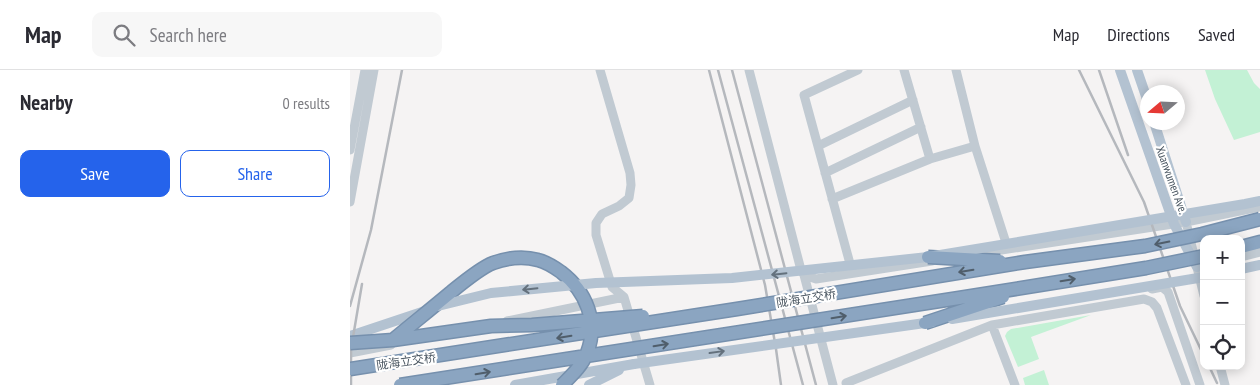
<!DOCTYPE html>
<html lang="en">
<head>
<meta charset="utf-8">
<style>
  :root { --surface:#fff; --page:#f7f7f7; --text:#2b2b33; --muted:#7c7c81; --line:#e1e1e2; --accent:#2563eb }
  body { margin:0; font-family:"PT Sans Narrow","Noto Sans SC",sans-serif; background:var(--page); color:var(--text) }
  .controls { position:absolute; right:15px; bottom:15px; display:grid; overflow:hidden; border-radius:10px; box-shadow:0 2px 12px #0003 }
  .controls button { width:45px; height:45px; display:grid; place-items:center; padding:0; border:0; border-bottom:1px solid var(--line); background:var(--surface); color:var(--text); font:25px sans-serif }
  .compass { position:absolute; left:790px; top:15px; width:45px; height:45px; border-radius:50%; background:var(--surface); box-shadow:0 2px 12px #0003; rotate:251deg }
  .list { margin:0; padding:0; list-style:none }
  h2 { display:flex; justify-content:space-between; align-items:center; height:65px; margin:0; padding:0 20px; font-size:21px }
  h2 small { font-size:16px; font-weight:400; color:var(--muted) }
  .actions { display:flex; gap:10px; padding:15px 20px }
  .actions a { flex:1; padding:11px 0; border:1px solid var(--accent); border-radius:10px; text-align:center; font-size:18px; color:var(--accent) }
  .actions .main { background:var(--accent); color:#fff }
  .icon { flex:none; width:28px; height:28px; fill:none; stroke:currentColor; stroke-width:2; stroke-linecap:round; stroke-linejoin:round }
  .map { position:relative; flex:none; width:910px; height:315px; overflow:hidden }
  header { display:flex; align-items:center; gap:30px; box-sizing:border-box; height:70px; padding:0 25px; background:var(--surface); border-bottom:1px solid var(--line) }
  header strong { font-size:24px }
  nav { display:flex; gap:28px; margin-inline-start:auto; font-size:18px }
  .search { width:350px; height:45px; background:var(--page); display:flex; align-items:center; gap:12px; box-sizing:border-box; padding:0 18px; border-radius:10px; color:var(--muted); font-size:19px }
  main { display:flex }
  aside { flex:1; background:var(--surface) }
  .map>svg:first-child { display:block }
  .green { fill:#c3f1d5 }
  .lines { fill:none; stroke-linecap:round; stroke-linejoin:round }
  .highway-casing { stroke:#7690ad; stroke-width:15 }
  .minor { stroke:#c1cad2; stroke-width:9 }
  .major { stroke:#b3c2d1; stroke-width:10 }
  .highway { stroke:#8ba5c1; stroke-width:12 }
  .rail { stroke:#b5b8bd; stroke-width:2.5 }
  .highway-bridge-casing { stroke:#7690ad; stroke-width:15; stroke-linecap:butt }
  .major-bridge { stroke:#b3c2d1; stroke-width:10 }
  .highway-bridge { stroke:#8ba5c1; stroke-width:12 }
  .oneway { stroke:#505e6b }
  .oneway2 { stroke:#64717d }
  .labels { text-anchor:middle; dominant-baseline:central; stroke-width:4.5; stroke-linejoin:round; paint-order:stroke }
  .street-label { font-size:12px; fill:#4a5661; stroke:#fff }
</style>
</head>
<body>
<header>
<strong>Map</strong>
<div class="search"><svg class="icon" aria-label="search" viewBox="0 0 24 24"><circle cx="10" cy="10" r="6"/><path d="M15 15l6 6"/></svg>Search here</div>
<nav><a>Map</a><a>Directions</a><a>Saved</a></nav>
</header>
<main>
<aside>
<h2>Nearby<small>0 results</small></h2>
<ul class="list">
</ul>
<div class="actions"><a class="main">Save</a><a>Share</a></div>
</aside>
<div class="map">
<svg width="910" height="315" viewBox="0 0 910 315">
  <rect width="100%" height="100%" fill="#f5f3f3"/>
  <path class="green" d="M855,0H897L904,13L910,19V62L884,70L865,29Z
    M741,245L681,267L689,289L668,297L655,266L657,262L661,259Z
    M694,300L699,315H675L673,308Z"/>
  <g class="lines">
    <defs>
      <path id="highway" d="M891,177L910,172"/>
    </defs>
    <use href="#highway" class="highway-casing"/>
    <path class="minor" d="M250,0L280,103L281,115L279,128L269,136L252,144L246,153V165L262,217L274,227L300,315
      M399,0L451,200L454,205L466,209L582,191
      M554,0L580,89
      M606,0L625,76L658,179
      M468,76L563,30
      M0,80L15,0
      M475,103L571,57
      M482,129L580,89L625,76
      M0,132L24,0
      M836,152L854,226
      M619,185L836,152L910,137
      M891,187L910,182
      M502,201L454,25L508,0
      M454,205L483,315
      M802,219L812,217L818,222L850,315
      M157,251L274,227
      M642,255L665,315
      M0,283L41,275
      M870,296L875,315
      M497,315L496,313L642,255L794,229L802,232L807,238L836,315"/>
    <path class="major" d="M770,0L824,154L847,197
      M787,0L798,32
      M804,52L836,152
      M891,199L910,195
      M0,266L78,240
      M165,315L284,294
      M239,315L269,300"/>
    <use href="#highway" class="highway"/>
    <path class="rail" d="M359,0L415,215L426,279L431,315
      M368,0L453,315
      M382,0L466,315
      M729,0L794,132L830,236L854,286
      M749,0L778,85
      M0,236L21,160L52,0
      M859,296L867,313
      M1,315V279L12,214"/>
    <defs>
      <path id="highway-bridge" d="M578,187L650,191
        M575,253L653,227
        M44,269C62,254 81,239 100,223C111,214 130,198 143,193C157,188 174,186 188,190C196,192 204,197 211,202C236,221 249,252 237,283C232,296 222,305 212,315
        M0,273L43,270L141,256L182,255L293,246
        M0,299L387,239L675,192L795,176L852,164L910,149
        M50,315L609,228L796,198L854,186"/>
    </defs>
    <use href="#highway-bridge" class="highway-bridge-casing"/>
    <path class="major-bridge" d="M88,236L141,223L246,213L382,208L578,187L895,134L910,131
      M602,249L854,207
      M284,294L582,252"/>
    <use href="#highway-bridge" class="highway-bridge"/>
  </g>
  <defs><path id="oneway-shaft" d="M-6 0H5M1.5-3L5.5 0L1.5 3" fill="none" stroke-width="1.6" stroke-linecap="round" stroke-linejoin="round" transform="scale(1.25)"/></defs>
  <g class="oneway">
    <use href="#oneway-shaft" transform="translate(812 173) rotate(169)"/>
    <use href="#oneway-shaft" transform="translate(616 201) rotate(171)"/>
    <use href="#oneway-shaft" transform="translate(718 210) rotate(-9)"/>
    <use href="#oneway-shaft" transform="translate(489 247) rotate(-9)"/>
    <use href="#oneway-shaft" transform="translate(214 267) rotate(171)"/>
    <use href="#oneway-shaft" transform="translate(311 275) rotate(-9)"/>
    <use href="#oneway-shaft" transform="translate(133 303) rotate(-9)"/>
  </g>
  <g class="oneway2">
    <use href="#oneway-shaft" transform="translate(429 204) rotate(174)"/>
    <use href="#oneway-shaft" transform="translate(180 219) rotate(174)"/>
    <use href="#oneway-shaft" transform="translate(367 282) rotate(-8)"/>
  </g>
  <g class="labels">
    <g class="street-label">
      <text transform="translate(822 110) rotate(70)">Xuanwumen Ave.</text>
      <text transform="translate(456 228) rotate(-9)">陇海立交桥</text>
      <text transform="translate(56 291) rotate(-8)">陇海立交桥</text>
    </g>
  </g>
</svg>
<div class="controls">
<button>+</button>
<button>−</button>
<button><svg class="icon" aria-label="locate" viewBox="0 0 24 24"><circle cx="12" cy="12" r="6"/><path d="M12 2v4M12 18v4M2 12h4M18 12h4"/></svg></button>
</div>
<svg class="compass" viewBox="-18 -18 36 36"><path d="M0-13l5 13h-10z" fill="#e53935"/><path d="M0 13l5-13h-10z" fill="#7c7c81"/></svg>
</div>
</main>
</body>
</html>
